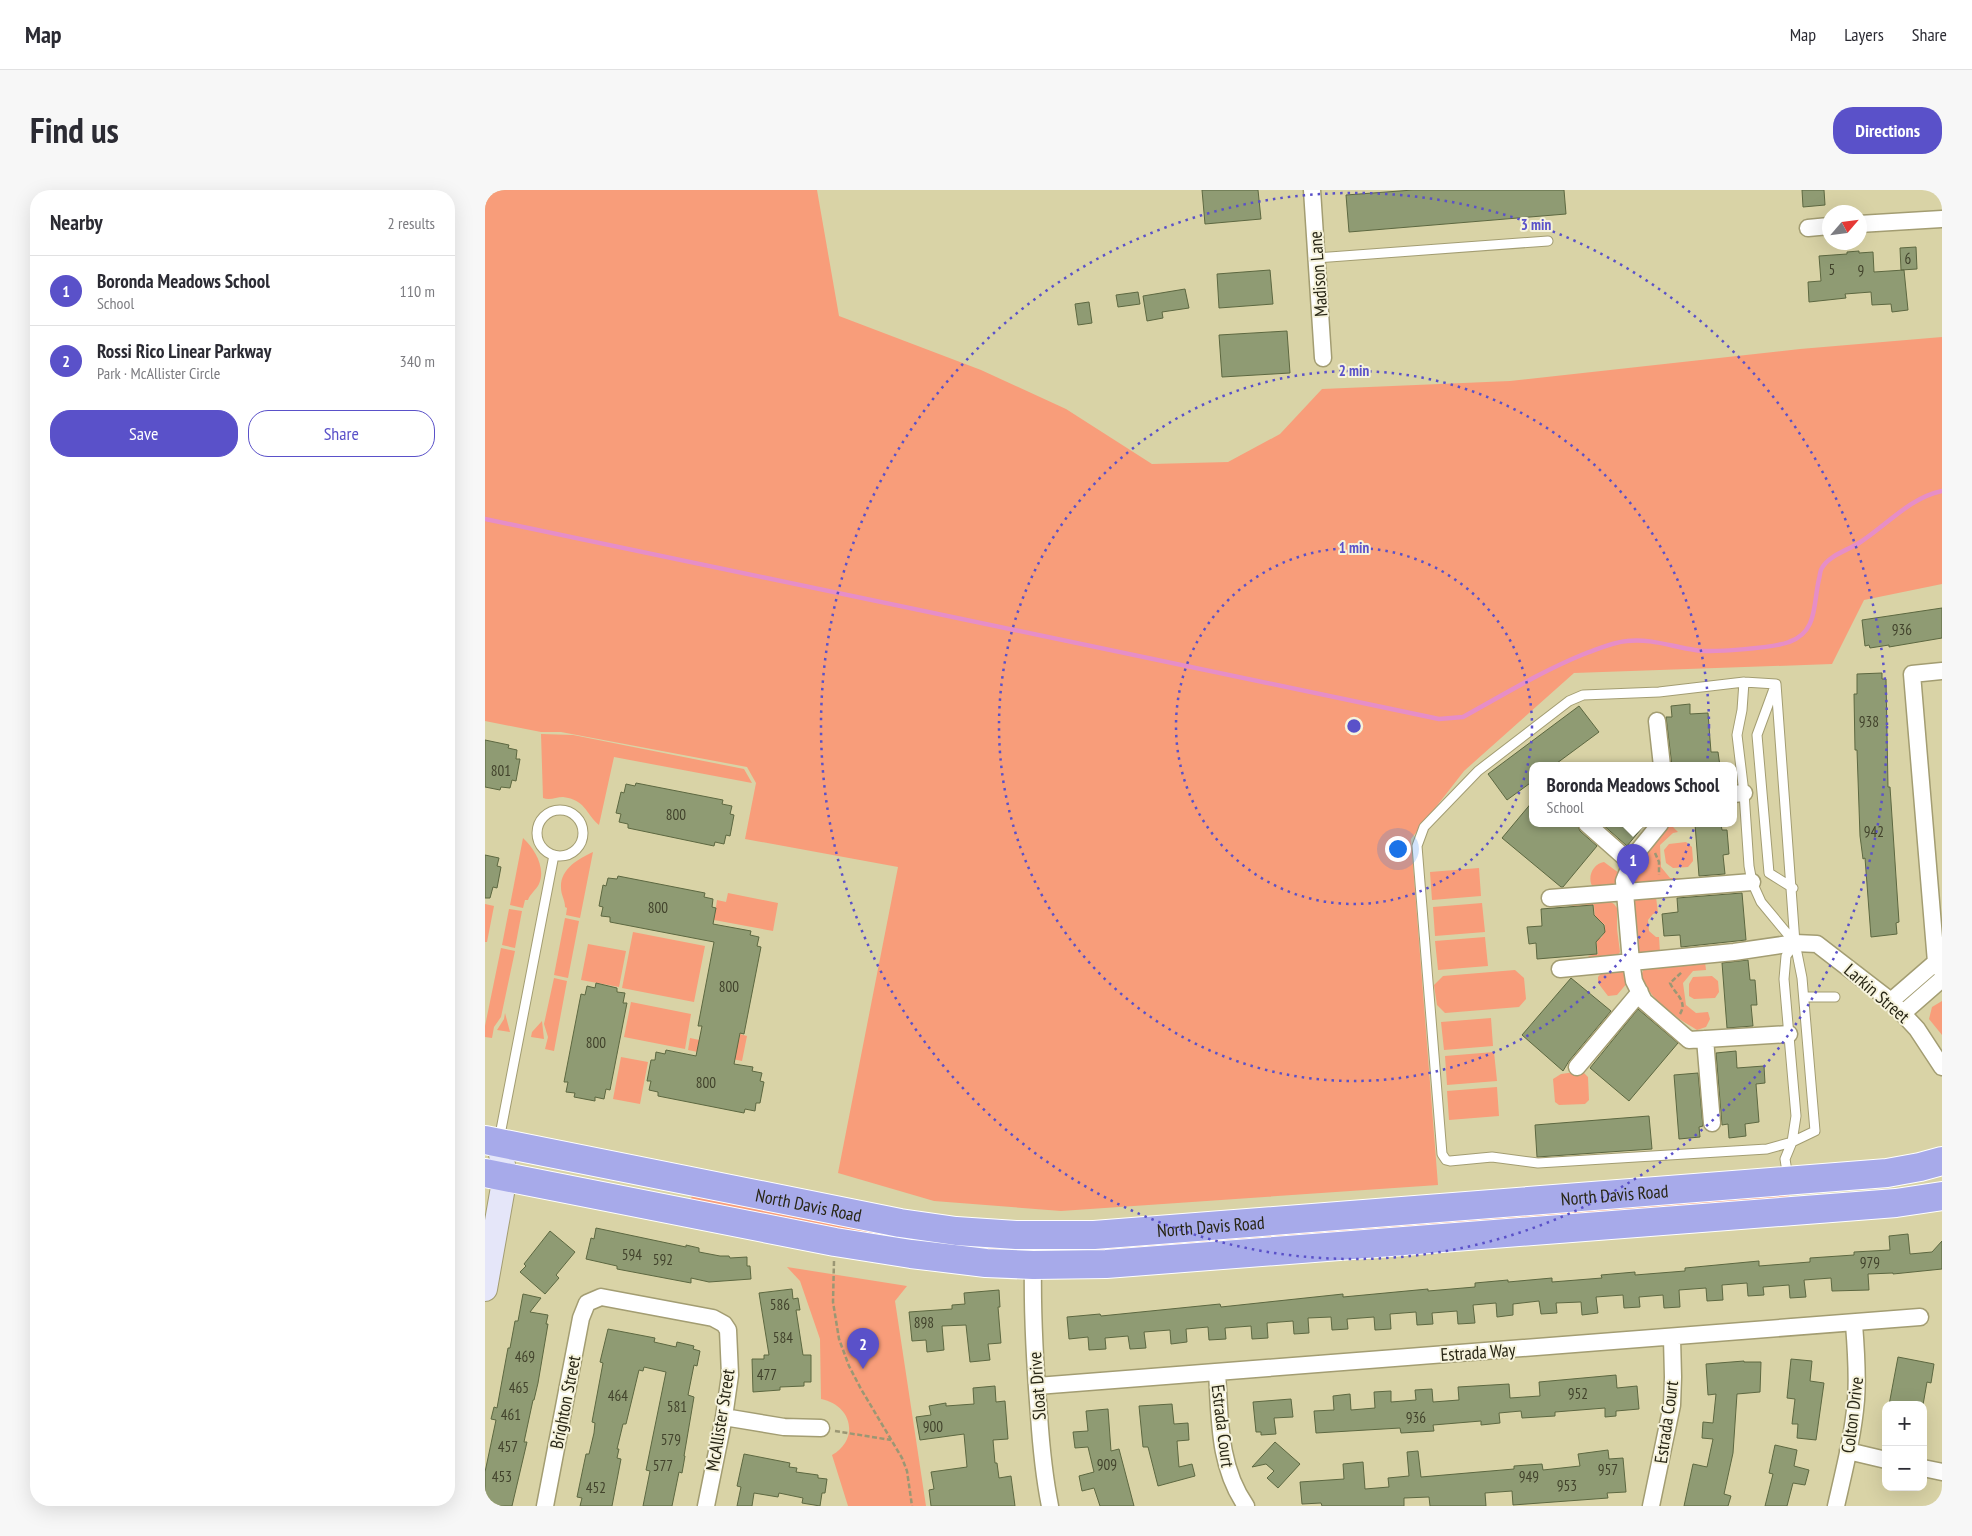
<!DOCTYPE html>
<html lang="en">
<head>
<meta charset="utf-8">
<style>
  :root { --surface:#fff; --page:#f7f7f7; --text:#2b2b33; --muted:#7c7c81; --line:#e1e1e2; --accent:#5a51c9 }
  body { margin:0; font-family:"PT Sans Narrow",sans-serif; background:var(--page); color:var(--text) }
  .controls { position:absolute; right:15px; bottom:15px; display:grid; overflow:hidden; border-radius:10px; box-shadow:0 5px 20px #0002 }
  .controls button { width:45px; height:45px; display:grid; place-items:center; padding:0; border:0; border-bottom:1px solid var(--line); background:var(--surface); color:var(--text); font:25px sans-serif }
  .compass { position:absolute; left:1337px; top:15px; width:45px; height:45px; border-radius:50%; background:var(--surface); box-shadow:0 5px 20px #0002; rotate:62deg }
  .you { position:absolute; left:912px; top:658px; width:18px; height:18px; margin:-12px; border:4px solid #fff; border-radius:50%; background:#1a73e8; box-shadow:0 0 0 8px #1a73e833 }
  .badge { display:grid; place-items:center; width:32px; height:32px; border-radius:50%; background:var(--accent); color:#fff; font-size:16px; font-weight:700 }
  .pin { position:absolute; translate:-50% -41px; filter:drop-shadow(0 1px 2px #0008) }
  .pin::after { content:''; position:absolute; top:26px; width:18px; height:15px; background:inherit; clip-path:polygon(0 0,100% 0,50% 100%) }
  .popup { position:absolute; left:1044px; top:572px; width:208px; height:65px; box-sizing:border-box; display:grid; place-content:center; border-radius:10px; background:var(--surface); filter:drop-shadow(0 1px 4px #0005); font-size:16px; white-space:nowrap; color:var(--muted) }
  .popup b { font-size:19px; color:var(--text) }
  .popup::after { content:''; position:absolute; left:50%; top:100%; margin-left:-10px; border:10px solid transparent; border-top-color:var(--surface) }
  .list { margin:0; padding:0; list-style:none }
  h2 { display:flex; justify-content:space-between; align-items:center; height:65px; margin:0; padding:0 20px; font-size:21px }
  h2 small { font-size:16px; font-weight:400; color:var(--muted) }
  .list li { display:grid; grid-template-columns:32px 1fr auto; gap:15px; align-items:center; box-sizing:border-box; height:70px; padding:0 20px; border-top:1px solid var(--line) }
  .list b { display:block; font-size:19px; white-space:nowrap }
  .list p { margin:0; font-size:16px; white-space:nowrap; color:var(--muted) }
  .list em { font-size:16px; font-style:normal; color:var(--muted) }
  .actions { display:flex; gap:10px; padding:15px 20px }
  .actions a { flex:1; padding:11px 0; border:1px solid var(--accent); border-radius:20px; text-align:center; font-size:18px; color:var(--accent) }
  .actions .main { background:var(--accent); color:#fff }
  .map { position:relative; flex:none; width:1457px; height:1316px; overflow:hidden; border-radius:20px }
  header { display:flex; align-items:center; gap:30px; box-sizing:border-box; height:70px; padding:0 25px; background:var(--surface); border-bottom:1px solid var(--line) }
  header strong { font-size:24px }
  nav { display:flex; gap:28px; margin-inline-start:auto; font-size:18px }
  .intro { display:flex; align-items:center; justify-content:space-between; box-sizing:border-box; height:120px; padding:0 30px }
  h1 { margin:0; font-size:35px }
  .button { padding:12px 22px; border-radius:20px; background:var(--accent); color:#fff; font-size:18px; font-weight:700 }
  main { display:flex; gap:30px; padding:0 30px }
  aside { flex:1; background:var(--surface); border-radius:20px; box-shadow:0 5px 20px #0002 }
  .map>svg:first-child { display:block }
  .green { fill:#f89d7a }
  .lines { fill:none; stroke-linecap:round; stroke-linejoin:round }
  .stream { stroke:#e68ec7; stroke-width:4.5 }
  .building { fill:#8f9b73; stroke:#5d6841 }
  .lane-casing { stroke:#a39d72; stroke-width:11 }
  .street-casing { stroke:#a39d72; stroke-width:19 }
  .secondary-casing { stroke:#a39d72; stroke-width:26 }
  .highway-casing { stroke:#fff; stroke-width:30 }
  .path { stroke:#9b9774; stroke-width:2.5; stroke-dasharray:5 2.5; stroke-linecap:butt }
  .lane { stroke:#fff; stroke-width:9 }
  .street { stroke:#fff; stroke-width:16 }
  .secondary { stroke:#e5e6f9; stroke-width:24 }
  .highway { stroke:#a7aaea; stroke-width:28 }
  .ring { fill:none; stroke:#5a51c9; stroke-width:2.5; stroke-dasharray:2.5 5 }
  .labels { text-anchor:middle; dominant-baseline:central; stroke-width:4; stroke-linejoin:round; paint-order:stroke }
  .number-label { font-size:15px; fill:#42432c }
  .street-label { font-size:18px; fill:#282615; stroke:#f6f3dc }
  .centre { fill:#5a51c9; stroke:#f6f3dc; stroke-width:2.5 }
  .ring-label { font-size:15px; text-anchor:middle; font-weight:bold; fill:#5a51c9; stroke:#f6f3dc; stroke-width:4; stroke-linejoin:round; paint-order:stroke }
</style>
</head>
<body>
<header>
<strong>Map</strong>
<nav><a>Map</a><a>Layers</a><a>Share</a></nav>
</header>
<div class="intro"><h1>Find us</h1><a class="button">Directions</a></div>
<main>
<aside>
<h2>Nearby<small>2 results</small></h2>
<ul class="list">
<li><span class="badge">1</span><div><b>Boronda Meadows School</b><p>School</p></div><em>110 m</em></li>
<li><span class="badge">2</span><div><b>Rossi Rico Linear Parkway</b><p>Park · McAllister Circle</p></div><em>340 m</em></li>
</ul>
<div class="actions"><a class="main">Save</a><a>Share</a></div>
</aside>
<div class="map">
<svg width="1457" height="1316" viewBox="0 0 1457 1316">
  <rect width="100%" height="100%" fill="#d9d3a6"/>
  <path class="green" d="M0,0H332L354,126L496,180L581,219L667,274L743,272L795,244L837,199L1025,191L1315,159L1457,147V394L1379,410L1347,474L1089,483L979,581L926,649L953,995L576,1021L449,1011L353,983L413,677L260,649L271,593L262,577L76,542H56L0,531Z
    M56,544L88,545L259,579L267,593L129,567L114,635C100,623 101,610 78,607C71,607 65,611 58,608Z
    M1183,636L1188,637L1193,642L1188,643L1175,655L1176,677L1185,688H1199V693L1151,695L1147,689L1152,674L1177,639Z
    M38,648C50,659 61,678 54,694C51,700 45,704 43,710H40L38,718L25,715Z
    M1201,652L1207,657L1208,671L1203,677L1188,678L1181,673L1179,660L1184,654Z
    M108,662L95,728L81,725L82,718L80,717C80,710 76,705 76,698C75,679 93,669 108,662Z
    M1119,672L1134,683L1133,695L1109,699C1101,689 1107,674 1119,672Z
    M994,678L996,706L947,710L945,682Z
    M243,703L293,713L288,741L229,730L232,710L241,712Z
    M1154,707H1171L1173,723L1168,724L1163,730L1164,741L1171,747H1174L1175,763L1157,765L1152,759L1148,712Z
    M1124,711L1129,714L1132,718V739L1135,762L1131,767L1107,770L1103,766L1113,764L1111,748H1116L1120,742V735L1113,729H1110L1109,715L1086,716L1088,714Z
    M997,713L1000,742L950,746L948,717Z
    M0,714L9,716L2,752H0Z
    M24,719L37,721L30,758L17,755Z
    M80,728L94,731L83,788L69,785Z
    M148,742L220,756L209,812L137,798Z
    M1000,747L1003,776L953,780L950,751Z
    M103,754L141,761L134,797L96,790Z
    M16,758L30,761L16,827L9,837L7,848L0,847V836Z
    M1220,772L1221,780L1208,781L1198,793L1201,815L1211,823L1223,822L1225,829L1221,837L1212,840C1189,826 1167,812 1156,786L1159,778Z
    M1030,780L1039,788L1041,809L1034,817L960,823L952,815L949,795L958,786Z
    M1119,780H1139L1143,792L1132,805L1123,806L1113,793V787Z
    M1227,786L1233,791L1234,802L1230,808L1209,809L1204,806V794L1208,787Z
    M69,788L82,791L69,861L60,859L63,847L59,834Z
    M1457,811V845L1444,829L1447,817Z
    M146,812L206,824L200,859L139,847Z
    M20,823L25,842L12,840L19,829Z
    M1006,828L1008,856L959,860L956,832Z
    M57,831L59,849L46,847L47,842Z
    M255,844L262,846L257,871L203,860L205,848L248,857L249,852L253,853Z
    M1009,862L1012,891L962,895L960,866Z
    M136,867L163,872L155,914L128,909Z
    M1097,881L1103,887L1104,910L1100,914L1074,915L1070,912L1068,889L1076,884Z
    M1012,897L1014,926L964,930L962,901Z
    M1303,1000L1305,1010L635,1066L453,1060L205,1014L207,1005L483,1051Z
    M302,1077L422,1096L410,1111L441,1316H363L347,1265C375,1249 367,1215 336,1209L335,1149L315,1091Z"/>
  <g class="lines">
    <path class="stream" d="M0,329L954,529L978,527C1018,505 1057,481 1099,464C1113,459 1128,452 1142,451C1165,448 1188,457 1210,460C1226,463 1288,458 1304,452C1333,442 1328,414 1334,389C1335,386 1335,380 1337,378C1343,366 1363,360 1374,353C1401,336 1424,308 1457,301"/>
  </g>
  <path class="building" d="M717,0H773L776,29L720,34Z
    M928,0H1079L1081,24L864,42L861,5Z
    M1317,0H1339L1340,15L1318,17Z
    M1431,57L1432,79L1416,80L1415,58Z
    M1374,61V63L1388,62L1389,82L1419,80L1423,120L1407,122L1406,114L1387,115L1386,102L1360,104L1361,108L1324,112L1323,92L1336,91L1334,66L1362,64V62Z
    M785,80L788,114L734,118L732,84Z
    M700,99L704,118L677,122L678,128L662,131L658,106Z
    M653,102L655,114L633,117L631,105Z
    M604,112L607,133L593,135L590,114Z
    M802,141L805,183L737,187L734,145Z
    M1457,418V448L1404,457V455L1385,458L1384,455L1380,456L1377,430Z
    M1397,483V489H1401L1403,597H1405L1414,732L1411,733L1412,744L1386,747L1380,668L1378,669L1375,646L1372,560H1370L1369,504H1372V484Z
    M1205,514V524L1223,523L1226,562H1233L1235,576H1187L1181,527H1187L1186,516Z
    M1094,516L1114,542L1068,576H1048V591L1022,610L1003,584Z
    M0,550L24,555L23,558L32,560L31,569H35L31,591L27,590L25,598L16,597L15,600L0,597Z
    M151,593L238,610L237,614L247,616L245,624L249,625L245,646L241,645L239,654L230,652L229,656L143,638V634L134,632L136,624L131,623L136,602L139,603L141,594L150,596Z
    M1048,611V634H1092L1095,641L1112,656L1078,697H1076L1017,648Z
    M1117,634H1160L1142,656Z
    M1210,634H1236L1237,640H1242L1244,664L1238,665L1240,684L1214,686Z
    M0,665L14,668L12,676L16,677L12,698L8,697L5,708H0Z
    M133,686L220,703L219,707L228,709L227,717L231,718L228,734L266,741L265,745L274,747L272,756L276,757L259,844L255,843L249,874L268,877L267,881L277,883L275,891L279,892L275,913H271L270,921L260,919L259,923L173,906V902L164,900L166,891H162L166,870H170L171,862L180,864L181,860L211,866L217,836H213L229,752L125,732V727L116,726L118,717L114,716L118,695L121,696L123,688L132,689Z
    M1257,703L1261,750L1196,757L1195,745L1179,746L1177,724L1193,722L1192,708Z
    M1108,715L1109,725L1119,735L1120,742L1111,752L1112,764L1052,769L1051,753L1044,754L1042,737L1057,736L1056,719Z
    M1263,770L1265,790H1270L1272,815H1266L1268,836L1242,838L1237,773Z
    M1086,788L1126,821L1084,871L1078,881L1037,845Z
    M111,793L132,798V802L140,803L138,813H142L125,900L121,899L119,909L110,907V911L89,907L90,903L81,902L83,892H79L96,804L100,805L102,796L110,798Z
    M1153,819L1193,853L1144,911L1105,878Z
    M1251,861L1252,878L1279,876L1280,893L1271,894L1274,932L1260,934L1261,946L1244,948L1243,934L1237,935L1231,863Z
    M1213,883L1218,936L1214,937L1215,947L1194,949L1189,885Z
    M1164,926L1167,959L1052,967L1050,935Z
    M111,1038L201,1057V1055L214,1058V1062L235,1066H244L245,1068L262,1067V1076H265L266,1089L224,1092L206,1088V1093L132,1079V1076L101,1069L106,1048L109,1049Z
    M65,1041L90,1062L71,1085L74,1088L60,1104L35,1082L41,1076L39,1074Z
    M1423,1044L1425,1064L1447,1062L1457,1051V1079L1408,1084V1083L1383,1084L1384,1100L1347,1101L1346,1088L1319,1090L1321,1107L1305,1108L1304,1095L1278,1097L1279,1105L1263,1106L1262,1093L1237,1095L1238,1110L1222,1111L1221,1098L1194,1100L1195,1117L1179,1118L1178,1105L1154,1107L1155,1117L1139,1118L1138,1105L1111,1107L1113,1123L1097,1125L1096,1112L1071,1113L1072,1123L1056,1124L1054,1111L1028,1114V1125L1012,1127L1011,1113L988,1115L990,1133L973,1134L972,1121L947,1123L948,1134L932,1135L931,1122L905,1124L906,1139L890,1140L889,1127L862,1129L863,1139L847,1140L846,1127L823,1128L824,1143L809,1144L808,1131L782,1133L783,1148L767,1149L766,1136L740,1138L741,1149L724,1150L723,1137L701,1139L702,1152L686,1154L685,1140L659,1142L661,1158L645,1159L643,1146L620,1148L621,1159L604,1160L603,1147L584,1149L582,1127L615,1124L616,1126L735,1114L736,1117L858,1104V1107L943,1099V1101L990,1097V1093L1023,1090V1092L1067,1088V1092L1117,1088L1116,1085L1150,1082V1085L1200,1081V1078L1274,1071V1076L1325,1072V1068L1369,1065V1062L1405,1060L1404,1046Z
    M307,1099L308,1109L313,1108L315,1120H311L318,1165H326V1192H319V1196L295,1197V1200L268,1202L267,1169H279V1165H284L274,1103Z
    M514,1100L515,1117H513L516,1153L503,1154L505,1170L485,1172L481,1135L457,1136L459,1160L442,1162L441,1150L427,1151L424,1122L467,1119V1115L480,1114L479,1103Z
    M38,1104L56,1108L45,1122L63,1125L61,1134H63L53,1193L49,1210H48L39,1252H42L27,1316H0V1282L11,1230L6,1229L9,1217L12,1218L23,1158H25L30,1131H33Z
    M123,1139L170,1148L169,1152L191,1157L192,1152L209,1156L208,1159L215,1161L212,1176L209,1175L203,1205L209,1207L199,1266H200L197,1283L194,1282L187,1316H158L165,1281L161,1280L181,1182L159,1177L158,1181L154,1180L141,1234H138L132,1259H134L132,1268L136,1269L127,1316H95L97,1308L92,1307L101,1264H104L109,1243L110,1233L107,1232L118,1173L115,1172Z
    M1413,1167L1449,1174L1446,1193L1442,1192L1438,1215H1404Z
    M1306,1169L1327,1171L1325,1191L1339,1193L1331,1250L1312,1248L1313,1234H1307L1310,1209L1302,1208Z
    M1259,1171V1172H1276L1275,1202L1252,1204L1248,1263L1239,1304L1246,1306L1243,1316H1199L1208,1274L1222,1277L1228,1249L1217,1248L1218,1232L1228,1233L1231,1204L1223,1205L1221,1174Z
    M1131,1185L1132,1198L1152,1196L1154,1219L1131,1221V1226L1120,1227V1218L1070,1222V1226L1037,1228L1036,1221L1014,1223L1015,1233L996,1235V1231L948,1235L949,1241L916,1243L915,1238L831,1243L829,1221L849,1220L848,1206L865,1204L866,1220L890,1218L889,1202L906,1201V1212L931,1210L930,1200L947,1199L948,1212L974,1210L973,1197L1024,1194L1025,1208L1055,1206L1054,1192Z
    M510,1196L511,1212L520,1211L523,1249L508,1250L510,1273H512L514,1288L526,1286L530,1316H446L444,1300L449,1299L446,1282L482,1277L479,1244L435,1250L431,1227L446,1225L444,1216L461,1213V1216L489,1214L488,1198Z
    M806,1209L808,1227L789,1228L791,1244L776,1245V1242H771L768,1212Z
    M687,1214L689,1234L703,1233L704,1250L692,1251L694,1277L707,1274L710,1286L673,1296L663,1257H658L654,1216Z
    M623,1219L626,1261L634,1259L649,1316H615L609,1298L597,1301L594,1286L609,1282L603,1257L590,1258L588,1242L603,1241L601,1221Z
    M790,1252L815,1274L793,1298L782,1288L789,1281L781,1274L767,1277Z
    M1290,1255L1312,1260L1309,1276L1324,1280L1320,1295L1308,1293L1302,1316H1280L1288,1284L1284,1283Z
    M1123,1260L1124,1269L1138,1268L1141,1302L1122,1303L1123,1308L1028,1315L1027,1301L1000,1303L1001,1316H945L944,1307L919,1308V1316H837L836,1313L817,1314L815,1292L859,1289L858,1274L878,1272L880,1299L904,1297L903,1288L924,1286L922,1262L933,1261L936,1287L1029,1279V1276L1057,1274L1058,1280L1095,1276L1093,1264Z
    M259,1264L305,1273L304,1277L312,1278L311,1282L333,1285V1288L342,1289L340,1303H337L335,1316L317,1313L318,1308L294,1303L293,1307L269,1303L267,1316H252L256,1297L252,1296Z"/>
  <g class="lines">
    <defs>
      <path id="lane" d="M831,68L1063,51
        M1259,492L1291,494L1310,753L1317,788L1330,941L1307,952L1282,959L1053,973L1007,967L965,971L961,970L957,964L932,656L939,637L993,581L1084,511L1098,505L1174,502Z
        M1259,492L1257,520L1252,545L1259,603L1264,676L1267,692L1276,712L1310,753L1301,766L1299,789L1311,926L1307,952L1300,969L1303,988
        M1290,496L1272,545L1284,683L1308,698
        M52 643a23 23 0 1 1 46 0a23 23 0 1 1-46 0Z
        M1319,807H1350
        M14,950L69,665"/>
      <path id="street" d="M827,0L838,168
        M1374,34L1457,29
        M1323,38L1344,36
        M1457,481L1427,484L1451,772L1457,781
        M1172,531L1177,576
        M1248,604L1259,603
        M1102,634L1146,673
        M1175,634L1149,666L1139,691L1146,772L1149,791L1159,811L1204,850L1304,844
        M1065,708L1267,692
        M1075,779L1249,762L1310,753L1332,754L1406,811L1432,839L1457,877
        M1406,811L1451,772
        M1418,823L1457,789
        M1220,849L1227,933
        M1092,877L1155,802
        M548,1075C547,1125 550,1175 554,1225C556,1255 559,1286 565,1316
        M732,1182C735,1228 733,1276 761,1316
        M552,1196L1435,1127
        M239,1227L299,1237L336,1238
        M1363,1261L1401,1270
        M1438,1278L1457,1282
        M60,1316L96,1128L102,1113L116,1107L228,1128L239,1134L243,1140L245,1185L239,1227L221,1316
        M1166,1316L1187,1215L1188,1187L1187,1148
        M1351,1316C1359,1281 1368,1246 1371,1210C1373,1185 1371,1159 1369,1134"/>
      <path id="secondary" d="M0,1099L20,986L14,953"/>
      <g id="highway">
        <path id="s1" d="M0,950L415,1033L471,1041L531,1045H609L1402,983L1435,977L1457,971"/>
        <path d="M0,983L350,1052L426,1064L501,1073L548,1075L621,1074L1411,1013L1457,1006"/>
      </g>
    </defs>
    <use href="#lane" class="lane-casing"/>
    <use href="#street" class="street-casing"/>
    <use href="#secondary" class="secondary-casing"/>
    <use href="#highway" class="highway-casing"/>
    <path class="path" d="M1170,663L1174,672V685
      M1195,824C1203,811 1190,804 1185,793L1197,782
      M349,1071L348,1112L354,1149L364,1176L376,1199L417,1268L422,1281L427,1316
      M350,1241L406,1250"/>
    <use href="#lane" class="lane"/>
    <use href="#street" class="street"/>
    <use href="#secondary" class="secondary"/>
    <use href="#highway" class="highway"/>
  </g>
  <g class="ring">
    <circle cx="869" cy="536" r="178"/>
    <circle cx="869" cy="536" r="355"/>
    <circle cx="869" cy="536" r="533"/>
  </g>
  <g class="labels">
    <g class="number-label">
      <text x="1423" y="68">6</text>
      <text x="1347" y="79">5</text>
      <text x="1376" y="80">9</text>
      <text x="1417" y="439">936</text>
      <text x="1384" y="531">938</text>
      <text x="16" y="580">801</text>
      <text x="191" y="624">800</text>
      <text x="1389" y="641">942</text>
      <text x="173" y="717">800</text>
      <text x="244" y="796">800</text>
      <text x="111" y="852">800</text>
      <text x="221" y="892">800</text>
      <text x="147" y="1064">594</text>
      <text x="178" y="1069">592</text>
      <text x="1385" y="1072">979</text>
      <text x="295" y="1114">586</text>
      <text x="439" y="1132">898</text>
      <text x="298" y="1147">584</text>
      <text x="40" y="1166">469</text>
      <text x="282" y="1184">477</text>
      <text x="34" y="1197">465</text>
      <text x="1093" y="1203">952</text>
      <text x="133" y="1205">464</text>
      <text x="192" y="1216">581</text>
      <text x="26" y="1224">461</text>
      <text x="931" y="1227">936</text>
      <text x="448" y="1236">900</text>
      <text x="186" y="1249">579</text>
      <text x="23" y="1256">457</text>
      <text x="622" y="1274">909</text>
      <text x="178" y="1275">577</text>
      <text x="1123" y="1279">957</text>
      <text x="17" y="1286">453</text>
      <text x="1044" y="1286">949</text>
      <text x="1082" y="1295">953</text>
      <text x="111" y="1297">452</text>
    </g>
    <g class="street-label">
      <text transform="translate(833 84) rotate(-94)">Madison Lane</text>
      <text transform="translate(1392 803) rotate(41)">Larkin Street</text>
      <text stroke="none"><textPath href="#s1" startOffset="1140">North Davis Road</textPath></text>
      <text stroke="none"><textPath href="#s1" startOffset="330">North Davis Road</textPath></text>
      <text stroke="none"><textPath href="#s1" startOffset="735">North Davis Road</textPath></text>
      <text transform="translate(993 1162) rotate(-4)">Estrada Way</text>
      <text transform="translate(552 1196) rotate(-94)">Sloat Drive</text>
      <text transform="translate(80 1212) rotate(-79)">Brighton Street</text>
      <text transform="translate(1367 1225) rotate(-83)">Colton Drive</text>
      <text transform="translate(235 1230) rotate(-81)">McAllister Street</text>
      <text transform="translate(1181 1232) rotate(-82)">Estrada Court</text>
      <text transform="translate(738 1236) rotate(83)">Estrada Court</text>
    </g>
  </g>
  <circle cx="869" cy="536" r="8" class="centre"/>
  <g class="ring-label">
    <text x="1051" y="40">3 min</text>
    <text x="869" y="186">2 min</text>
    <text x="869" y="363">1 min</text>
  </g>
</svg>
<div class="controls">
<button>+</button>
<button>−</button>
</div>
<svg class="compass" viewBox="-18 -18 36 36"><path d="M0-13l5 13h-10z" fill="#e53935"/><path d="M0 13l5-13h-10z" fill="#7c7c81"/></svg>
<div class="you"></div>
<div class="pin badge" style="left:1148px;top:695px">1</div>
<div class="popup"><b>Boronda Meadows School</b>School</div>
<div class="pin badge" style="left:378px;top:1179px">2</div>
</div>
</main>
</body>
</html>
